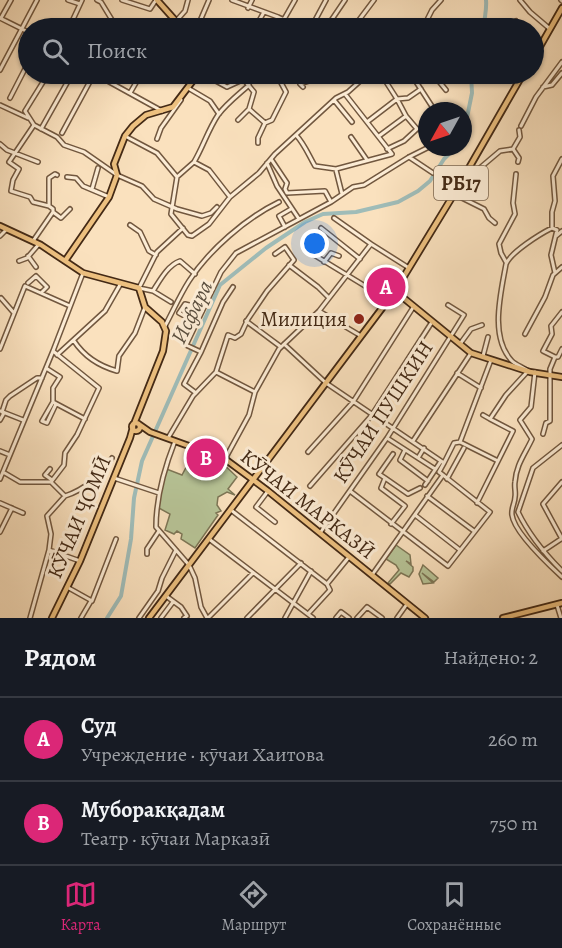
<!DOCTYPE html>
<html lang="ru">
<head>
<meta charset="utf-8">
<style>
  :root { --surface:#171b24; --page:#20242c; --text:#f1f3f6; --muted:#9ea1a6; --line:#363941; --accent:#db2777 }
  body { margin:0; font-family:Alegreya,serif; background:var(--page); color:var(--text) }
  .compass { position:absolute; left:418px; top:102px; width:54px; height:54px; border-radius:50%; background:var(--surface); box-shadow:0 2px 4px #0004; rotate:230deg }
  .you { position:absolute; left:315px; top:244px; width:21px; height:21px; margin:-15px; border:4px solid #fff; border-radius:50%; background:#1a73e8; box-shadow:0 0 0 9px #1a73e833 }
  .badge { display:grid; place-items:center; width:39px; height:39px; border-radius:50%; background:var(--accent); color:#fff; font-size:20px; font-weight:700 }
  .pin { position:absolute; translate:-50% -50%; border:3px solid #fff; box-shadow:0 2px 6px #0006 }
  .list { margin:0; padding:0; list-style:none }
  h2 { display:flex; justify-content:space-between; align-items:center; height:78px; margin:0; padding:0 24px; font-size:26px }
  h2 small { font-size:20px; font-weight:400; color:var(--muted) }
  .list li { display:grid; grid-template-columns:39px 1fr auto; gap:18px; align-items:center; box-sizing:border-box; height:84px; padding:0 24px; border-top:2px solid var(--line) }
  .list b { display:block; font-size:22px; white-space:nowrap }
  .list p { margin:0; font-size:20px; white-space:nowrap; color:var(--muted) }
  .list em { font-size:20px; font-style:normal; color:var(--muted) }
  .icon { flex:none; width:33px; height:33px; fill:none; stroke:currentColor; stroke-width:2; stroke-linecap:round; stroke-linejoin:round }
  .map { position:relative; flex:none; width:562px; height:618px; overflow:hidden }
  .search { position:absolute; background:var(--surface); box-shadow:0 2px 4px #0004; left:18px; right:18px; top:18px; height:66px; display:flex; align-items:center; gap:15px; box-sizing:border-box; padding:0 21px; border-radius:33px; color:var(--muted); font-size:22px }
  .sheet { height:246px; background:var(--surface) }
  nav { display:flex; justify-content:space-around; align-items:center; box-sizing:border-box; height:84px; border-top:2px solid var(--line); background:var(--surface); font-size:16px; color:var(--muted) }
  nav a { display:grid; justify-items:center; gap:3px }
  nav .on { color:var(--accent) }
  .map>svg:first-child { display:block }
  .green { fill:#b7c497; stroke:#7d7656; stroke-width:1.5 }
  .lines { fill:none; stroke-linecap:round; stroke-linejoin:round }
  .river { stroke:#9fbcb8; stroke-width:4 }
  .minor-casing { stroke:#71573f; stroke-width:6 }
  .major-casing { stroke:#432915; stroke-width:8 }
  .minor { stroke:#fcecd5; stroke-width:3 }
  .major { stroke:#edc07f; stroke-width:4.5 }
  .poi-dot { fill:#8f2418; stroke:#fcecd5; stroke-width:2 }
  .labels { text-anchor:middle; dominant-baseline:central; stroke-width:6; stroke-linejoin:round; paint-order:stroke }
  .shield { fill:#fcecd5; stroke:#7a644f; stroke-width:1.5 }
  .shield-label { font-size:20px; font-weight:bold; fill:#432915 }
  .poi-label { font-size:21px; fill:#432915; stroke:#fcecd5; text-anchor:end }
  .street-label { font-size:21px; fill:#432915; stroke:#fcecd5 }
  .water-label { font-size:22px; font-style:italic; fill:#5a4e3e; stroke:#fcecd5 }
</style>
</head>
<body>
<div class="map">
<svg width="562" height="618" viewBox="0 0 562 618">
  <rect width="100%" height="100%" fill="#fae1be"/>
  <filter id="stains"><feTurbulence type="fractalNoise" baseFrequency=".00333" numOctaves="4"/><feColorMatrix values="0 0 0 0 .2 0 0 0 0 .09 0 0 0 0 .02 0 0 0 .5 -.17"/></filter>
  <radialGradient id="worn" r=".72"><stop offset=".6" stop-color="#630" stop-opacity="0"/><stop offset="1" stop-color="#630" stop-opacity=".3"/></radialGradient>
  <path class="green" d="M211,459L221,462L237,477L228,489L235,495L227,492L218,497L217,505L221,511L216,513L218,515L195,548L181,539L182,534L177,531L174,534L165,530L170,514L157,507L164,468L182,475L189,462L195,464L199,460L209,464Z
    M396,545L410,555L411,564L406,561L413,567V571L409,577L401,573L390,584L388,583L399,570L396,565L386,559Z
    M423,565L438,578L434,582L422,573L433,583L423,584L419,574Z"/>
  <g class="lines">
    <path class="river" d="M484,28C484,18 487,10 486,0
      M463,137L472,93L471,74
      M107,618L121,596L131,539L134,498L142,461L220,285L266,248L305,222L323,214L356,212L398,202L418,191L430,181L444,159L456,147"/>
    <defs>
      <path id="minor" d="M68,0L80,4
        M97,0L101,2L112,20L126,28
        M122,0L150,9L156,0
        M232,0L278,17L302,28
        M520,0L530,12L550,29
        M561,0L562,1
        M248,8L252,0
        M0,18L28,32
        M1,18L11,0
        M177,20L185,11L188,0
        M516,21L521,28
        M69,28L82,0
        M197,28L209,0
        M255,28L264,12
        M279,28L295,0
        M311,28L326,0
        M326,28L345,0
        M353,28L374,0
        M423,28L432,10L441,0
        M0,70L37,0
        M48,74L25,111L34,125L57,137L64,145L84,152L117,175L142,186L154,199L177,209L202,216L211,213L217,207
        M95,74L162,111
        M209,74L216,81L227,87L240,81H245L254,92L249,109L238,120
        M381,74L397,99L408,98L421,89
        M411,74L435,111
        M433,74L446,90
        M109,81L114,74
        M303,87L300,84L309,81L319,74
        M543,87L552,85L562,73
        M188,88L210,101L219,114
        M130,93L141,74
        M10,98L28,63
        M334,100L352,122
        M0,105L28,118
        M249,109L265,123L272,120L286,92L279,79L281,74
        M367,122L397,99L406,116L417,129L404,141L387,149
        M34,125L9,162L19,169L13,180L11,191L30,197L33,202L49,206
        M521,126L536,97L562,62
        M41,129L72,74
        M62,133L94,74
        M296,135C305,145 308,154 315,166L336,169L392,154L345,94
        M125,136L157,153L177,177L171,214L188,235L192,236L209,224L230,197L259,173L275,154L336,98L348,92L368,74
        M379,136L406,116
        M351,137L367,160
        M157,139L161,128L181,100
        M258,143V138L265,123
        M0,144L7,150L38,162
        M513,149L519,158L518,162
        M409,157L433,173
        M271,159L287,183L285,189L287,193L325,191L331,202
        M194,162C203,147 208,130 218,115C226,104 239,94 249,85
        M267,163L277,186L299,219
        M336,170L342,194
        M468,170L474,173L500,151L513,149L520,137L519,130
        M67,177L76,178L83,186L109,197
        M177,177L194,162L209,170L230,197
        M92,189L98,168
        M454,194L484,209L489,218L495,223
        M53,212L61,218L70,209
        M334,218L371,244L409,268
        M130,225L140,232L149,251L156,255
        M285,227L279,216L291,209
        M321,228L360,259
        M552,228V212L555,201L553,176L562,159
        M0,236L7,229
        M556,236L562,231
        M33,241L53,212V209L49,206V178L55,174L57,175
        M306,250L388,300
        M28,256L36,267
        M19,261L27,258L39,244
        M324,262L331,253L339,256
        M506,262L501,253L499,244L515,214L513,203L516,174
        M289,265L318,287L329,298
        M28,283L36,276L47,287L41,293
        M233,287L223,302L201,352L186,345L221,272L236,253L331,202L353,187L364,185L409,157L429,147
        M153,291C160,280 168,265 180,261L195,274
        M1,298L14,313
        M171,302L153,291L139,288L157,252L183,228
        M319,311L361,336
        M188,318L179,313L185,304L197,307L205,304
        M246,321L281,347
        M165,326C173,311 180,295 189,281C209,250 246,218 279,202
        M525,334L545,297L553,275L562,267
        M74,341C84,356 99,366 117,371L119,356L135,333L145,307
        M284,344L326,383L441,461
        M460,344L471,329L482,325
        M0,349L25,286L70,306
        M57,355L105,311L121,283
        M483,356L488,337
        M555,357L543,351L552,334L551,326L562,312
        M46,368L60,377L53,388V402L85,419
        M216,372L255,392
        M535,372L531,407L520,420L532,439C525,454 516,465 515,482C514,487 516,492 515,497C515,503 511,508 512,515C514,532 549,565 562,577
        M457,373L481,388
        M196,393L184,384L201,352
        M53,402L42,421L47,423L56,404
        M0,411L23,420
        M2,412L6,400L10,396L37,378H42
        M483,415L490,419
        M0,420L4,413
        M543,434L546,423L550,421V369L555,357H558L562,349
        M168,438L193,396L216,372L228,335L235,338L241,334L248,319L267,291L294,260L285,247L275,254
        M387,438L418,458L424,448
        M175,441C164,469 156,497 156,527L189,565L195,578L201,607L207,618
        M413,441L471,353
        M460,442L498,461
        M562,445L533,468L518,512C529,535 544,553 562,571
        M405,450L400,460L428,481
        M0,451L10,455
        M308,452L353,402L414,306
        M418,458L435,469
        M225,459L249,415L255,392L279,349L319,311L371,244
        M444,463L454,443L460,442L491,360
        M50,469L45,475L52,480
        M3,472L20,482H51
        M114,478L159,493
        M385,478L408,494L420,488
        M0,479L53,351L83,273
        M447,479L464,448
        M51,482L64,465L65,453L77,435L99,388L53,351
        M425,485L441,461
        M310,486L372,415L432,322
        M268,491L256,507L275,522
        M350,491L448,566L490,512L443,475
        M65,496C84,490 102,475 112,458
        M427,496L474,531
        M0,503L23,513
        M477,503L513,431L490,419L506,395L528,371C523,367 516,365 512,361C489,337 501,293 506,264C511,252 540,234 552,228L557,230L551,255L555,273
        M231,510L327,584L330,590L308,614
        M415,515L460,550
        M391,524L405,506L381,488L385,478L379,474L393,454
        M0,532L12,508
        M320,533L387,438L464,315L448,305
        M209,539L313,618
        M562,539L543,504L562,482
        M49,550L80,561
        M543,551L561,539
        M147,554V549L159,531
        M372,575L443,475L439,472L444,463L441,461
        M327,584L349,557
        M67,587L92,601L116,539
        M166,596L181,607L187,616L184,618
        M557,605L561,618
        M30,618L49,550L51,534L47,516L65,496L51,482
        M81,618L91,601
        M139,618L158,591L162,578L176,550
        M161,618L173,602
        M208,618L253,573
        M247,618L301,563
        M285,618L311,571
        M336,618L341,612L349,618
        M357,618L367,607L382,618
        M397,618L407,604"/>
      <path id="major" d="M157,0L182,28
        M534,57L562,8
        M0,226L41,245L83,273L139,288L145,307L162,322L166,331L163,351L134,424
        M65,261L109,197L117,175L114,164L125,136L133,126L146,115L173,107L198,74
        M395,291L471,353L530,372L562,377
        M132 427a4 4 0 1 1 8 0a4 4 0 1 1-8 0Z
        M140,425L150,432L225,459L268,491L425,618
        M52,618L80,561L130,438L133,427
        M149,618L395,291L454,194L523,74
        M503,618L562,603"/>
    </defs>
    <use href="#minor" class="minor-casing"/>
    <use href="#major" class="major-casing"/>
    <use href="#minor" class="minor"/>
    <use href="#major" class="major"/>
  </g>
  <circle class="poi-dot" cx="359" cy="319" r="6"/>
  <g class="labels">
    <rect class="shield" x="434" y="166" width="54" height="34" rx="4.5"/>
    <g class="shield-label">
      <text x="461" y="183">РБ17</text>
    </g>
    <g class="poi-label">
      <text x="347" y="319">Милиция</text>
    </g>
    <g class="street-label">
      <text transform="translate(383 412) rotate(-57)">КӮЧАИ ПУШКИН</text>
      <text transform="translate(308 504) rotate(38)">КӮЧАИ МАРКАЗӢ</text>
      <text transform="translate(79 517) rotate(-67)">КӮЧАИ ҶОМӢ</text>
    </g>
    <g class="water-label">
      <text transform="translate(192 312) rotate(-64)">Исфара</text>
    </g>
  </g>
  <rect width="100%" height="100%" filter="url(#stains)"/>
  <rect width="100%" height="100%" fill="url(#worn)"/>
</svg>
<svg class="compass" viewBox="-18 -18 36 36"><path d="M0-13l5 13h-10z" fill="#e53935"/><path d="M0 13l5-13h-10z" fill="#9ea1a6"/></svg>
<div class="you"></div>
<div class="pin badge" style="left:386px;top:287px">A</div>
<div class="pin badge" style="left:206px;top:458px">B</div>
<div class="search"><svg class="icon" aria-label="search" viewBox="0 0 24 24"><circle cx="10" cy="10" r="6"/><path d="M15 15l6 6"/></svg>Поиск</div>
</div>
<section class="sheet">
<h2>Рядом<small>Найдено: 2</small></h2>
<ul class="list">
<li><span class="badge">A</span><div><b>Суд</b><p>Учреждение · кӯчаи Хаитова</p></div><em>260 m</em></li>
<li><span class="badge">B</span><div><b>Муборакқадам</b><p>Театр · кӯчаи Марказӣ</p></div><em>750 m</em></li>
</ul>
</section>
<nav>
<a class="on"><svg class="icon" aria-label="map" viewBox="0 0 24 24"><path d="M3 6l6-2 6 2 6-2v14l-6 2-6-2-6 2zM9 4v14M15 6v14"/></svg>Карта</a>
<a><svg class="icon" aria-label="directions" viewBox="0 0 24 24"><path d="M12 3l9 9-9 9-9-9zM9 14v-3h6M13 9l2 2-2 2"/></svg>Маршрут</a>
<a><svg class="icon" aria-label="saved" viewBox="0 0 24 24"><path d="M7 4h10v16l-5-4-5 4z"/></svg>Сохранённые</a>
</nav>
</body>
</html>
